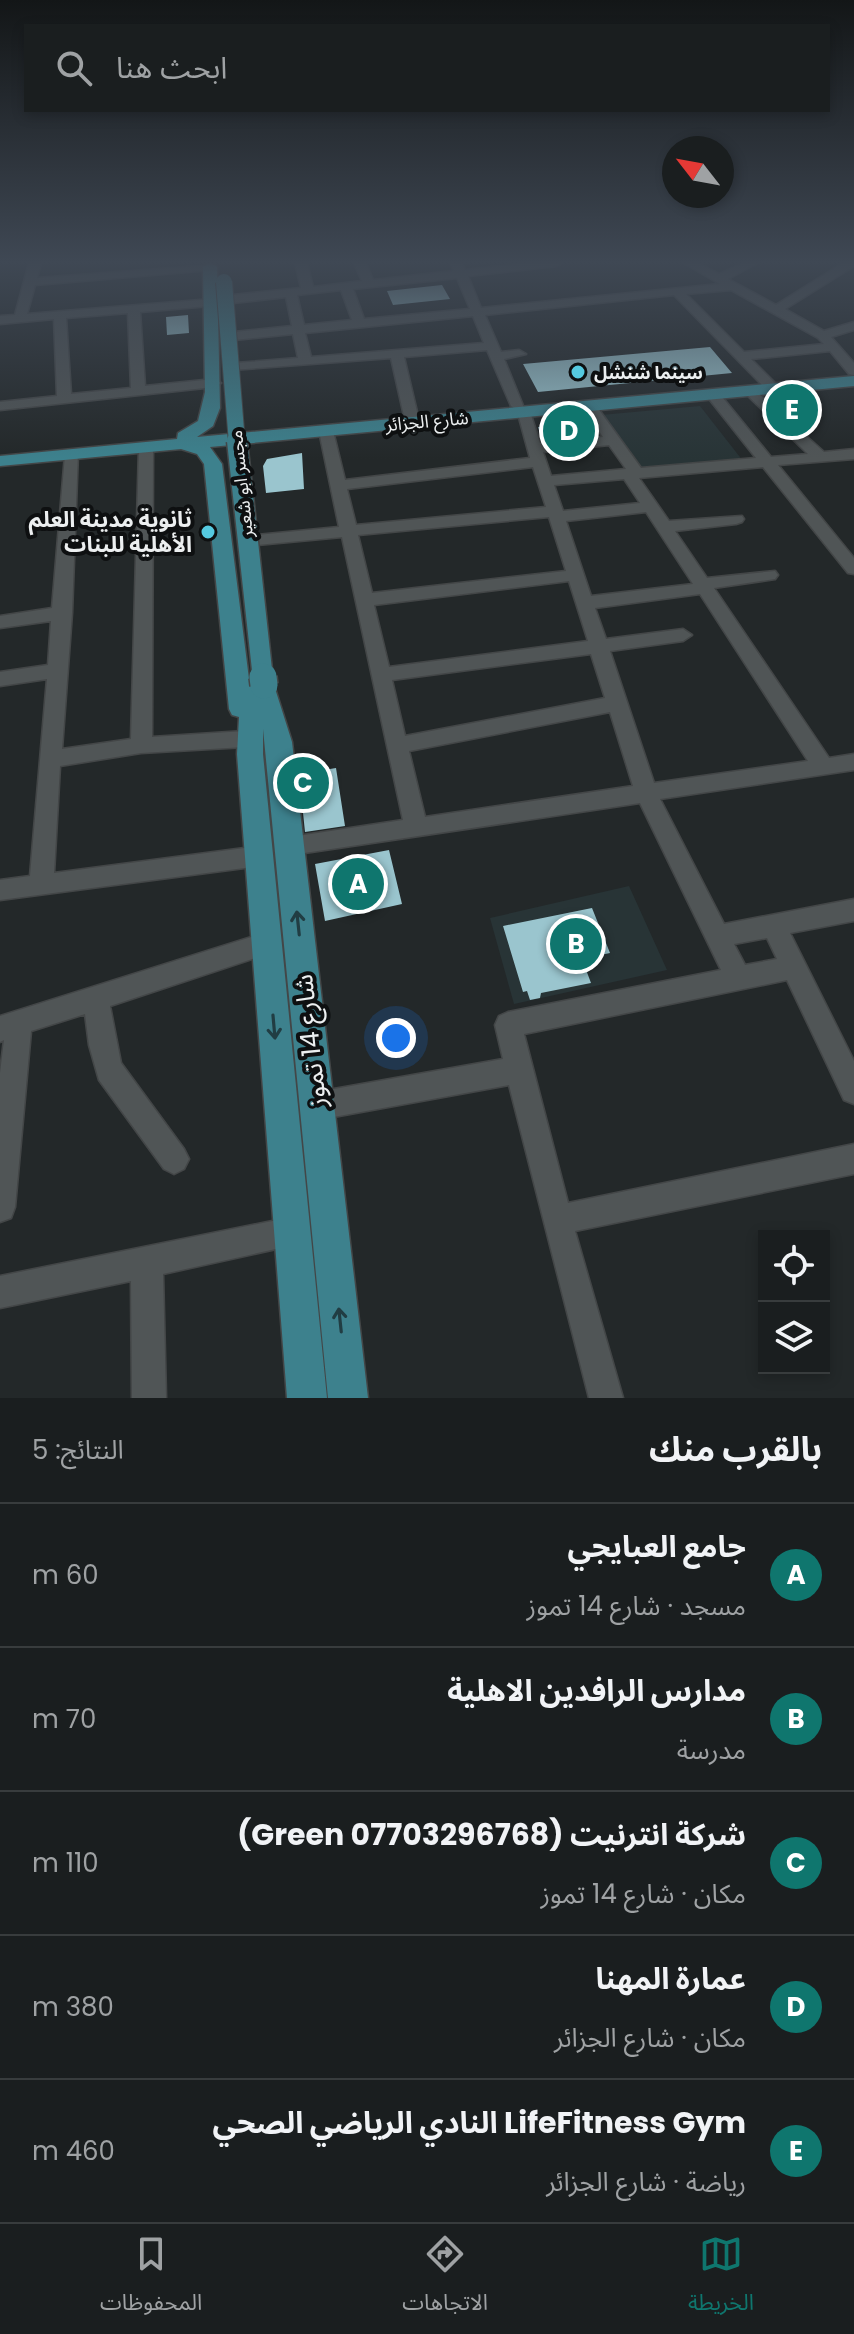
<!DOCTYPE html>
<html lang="ar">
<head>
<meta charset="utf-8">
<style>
  :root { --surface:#1a1e1f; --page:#232728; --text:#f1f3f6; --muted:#9fa2a4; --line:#383c3d; --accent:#0f766e }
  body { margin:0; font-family:Poppins,"Noto Sans Arabic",sans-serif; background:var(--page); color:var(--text); direction:rtl }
  .controls { position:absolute; right:24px; bottom:24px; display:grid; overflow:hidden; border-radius:0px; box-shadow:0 4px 12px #0003 }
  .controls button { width:72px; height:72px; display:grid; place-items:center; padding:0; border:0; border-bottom:2px solid var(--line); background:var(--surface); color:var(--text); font:40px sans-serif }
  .compass { position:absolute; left:662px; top:136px; width:72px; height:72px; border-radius:50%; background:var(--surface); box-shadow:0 4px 12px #0003; rotate:301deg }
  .you { position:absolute; left:396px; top:1038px; width:28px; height:28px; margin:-20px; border:6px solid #fff; border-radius:50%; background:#1a73e8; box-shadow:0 0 0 12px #1a73e833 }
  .badge { display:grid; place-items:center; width:52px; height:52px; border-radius:50%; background:var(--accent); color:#fff; font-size:26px; font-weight:700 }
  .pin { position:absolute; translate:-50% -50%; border:4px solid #fff; box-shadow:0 2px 8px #0006 }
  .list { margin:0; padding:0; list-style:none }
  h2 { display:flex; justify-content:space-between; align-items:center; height:104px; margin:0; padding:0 32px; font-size:34px }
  h2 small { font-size:26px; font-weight:400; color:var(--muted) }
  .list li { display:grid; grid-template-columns:52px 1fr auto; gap:24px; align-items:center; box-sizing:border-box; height:144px; padding:0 32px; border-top:2px solid var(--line) }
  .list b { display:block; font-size:30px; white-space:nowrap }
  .list p { margin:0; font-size:26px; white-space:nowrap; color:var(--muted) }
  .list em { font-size:26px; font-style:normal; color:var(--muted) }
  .icon { flex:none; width:44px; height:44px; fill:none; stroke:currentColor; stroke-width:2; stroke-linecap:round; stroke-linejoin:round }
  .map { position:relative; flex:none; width:854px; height:1398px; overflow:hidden; direction:ltr }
  .search { position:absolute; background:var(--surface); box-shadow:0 4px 12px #0003; left:24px; right:24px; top:24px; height:88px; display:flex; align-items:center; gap:20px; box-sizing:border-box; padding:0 28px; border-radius:0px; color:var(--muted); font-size:30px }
  .sheet { height:824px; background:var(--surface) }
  nav { display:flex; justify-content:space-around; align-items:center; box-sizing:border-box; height:112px; border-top:2px solid var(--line); background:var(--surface); font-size:22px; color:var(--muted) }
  nav a { display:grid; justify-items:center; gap:4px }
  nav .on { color:var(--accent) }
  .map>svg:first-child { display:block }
  .built { fill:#283436 }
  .building { fill:#9ac5ce }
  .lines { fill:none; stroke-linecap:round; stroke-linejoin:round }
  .minor-casing { stroke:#434647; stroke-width:3 }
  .major-casing { stroke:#434647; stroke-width:3 }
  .minor { fill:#505556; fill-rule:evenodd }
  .major { fill:#3d818d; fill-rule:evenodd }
  .major-bridge-far2-casing { stroke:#434647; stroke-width:18; stroke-linecap:butt }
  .major-bridge-far1-casing { stroke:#434647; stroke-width:23; stroke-linecap:butt }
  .major-bridge-casing { stroke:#434647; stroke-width:30; stroke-linecap:butt }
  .major-bridge-far2 { stroke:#3d818d; stroke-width:16 }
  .major-bridge-far1 { stroke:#3d818d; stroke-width:20 }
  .major-bridge { stroke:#3d818d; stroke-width:27 }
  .oneway { stroke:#213d43 }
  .poi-dot { fill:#55cae0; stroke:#0e1011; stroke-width:3 }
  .labels { text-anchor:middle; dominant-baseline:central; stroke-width:8; stroke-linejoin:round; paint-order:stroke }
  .far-poi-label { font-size:18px; font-weight:bold; fill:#eceff0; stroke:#0e1011; text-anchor:start }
  .far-street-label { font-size:18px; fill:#eceff0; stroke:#0e1011 }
  .poi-label { font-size:22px; font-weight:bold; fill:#eceff0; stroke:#0e1011; text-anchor:end }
  .near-street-label { font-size:26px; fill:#eceff0; stroke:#0e1011 }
</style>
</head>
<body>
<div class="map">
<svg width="854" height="1398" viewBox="0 0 854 1398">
  <rect width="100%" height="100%" fill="#232829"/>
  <path class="built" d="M700,406L743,461L639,470L601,415Z
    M629,886L667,970L514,1004L490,918Z"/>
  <path class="building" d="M442,285L450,299L393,305L387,291Z
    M188,315L189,333L167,335L166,317Z
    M710,347L732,373L538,392L523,364Z
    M589,422L598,434L542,440L538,427Z
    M302,453L304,489L266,493L263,466L267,459Z
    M336,768L345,826L305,832L299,774Z
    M389,850L402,904L325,921L315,864Z
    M592,908L610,953L582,959L591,983L541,993L540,998L530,1000L527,991L523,992L503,926Z"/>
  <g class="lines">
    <defs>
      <path id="minor" d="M29,263H41L37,278L214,265L216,267L210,270L35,285L27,314L213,299L215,302L209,306L140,312L145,386L214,379L221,383L214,387L0,410V402L57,396L54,319L0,324V316L15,315ZM128,313L131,388L71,394L66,318Z
        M295,263H307L313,287L362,281L354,263H366L373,280L454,271L450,263H462L465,270L527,263H562L556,266L468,276L481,308L720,284L684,263H698L719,274L743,263H757L728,279L776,305L843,263H854V266L785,309L824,331L854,322V330L831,337L854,363V375L849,374L830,351L751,359L775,383L768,387L763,386L674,295L485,315L501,352L519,350L526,354L504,359L524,408L530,412L540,443L603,437L582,406L589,402L594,403L641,468L756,458L706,395L713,391L718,392L771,457L808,454L746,394V388L751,387L824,452L854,449V459L778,465L854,558V574L848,573L763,467L639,478L669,521L742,516L744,519L742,522L736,524L675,531L707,578L775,571L778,575L775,579L714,588L829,758L854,754V770L660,799L724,924L854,899V921L790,933L854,1061V1104L844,1100L787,980L524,1034L568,1203L854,1144V1174L575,1231L623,1398H589L509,1085L317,1120L307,1116L303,1106L307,1096L317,1092L503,1059L495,1025L499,1016L508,1012L721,970L640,803L291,855L283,853L280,846L283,839L291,837L403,820L342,537L257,545L249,540L257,535L339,527L319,431L321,428L326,427L333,431L345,480L530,458L517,410L511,406L487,350L404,357L418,416L411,420L404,416L391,358L231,370V364L236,363L298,358L293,334L234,340L228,336L234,332L292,326L286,297L233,303L227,299L233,295L301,288ZM457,278L470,309L364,319L353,289ZM341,290L352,320L304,325L297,295ZM731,290L818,338L824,344L744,352L686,294ZM473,316L484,343L311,357L305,333ZM609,445L626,469L551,476L543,452ZM533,467L546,507L356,525L347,489ZM624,479L640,503L563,511L554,485ZM646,512L693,584L591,596L566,521ZM549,517L566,571L372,593L358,535ZM569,581L588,641L389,667L374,605ZM700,594L808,761L654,783L610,651L683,641L692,635L683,629L606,639L595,608ZM591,654L605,698L405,736L392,680ZM610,712L633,786L425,817L409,751ZM767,938L777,959L745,965L734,944Z
        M146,444L153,448L152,737L245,731L252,733L255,739L252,745L245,747L141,753L60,766L54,873L260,846L268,849L272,856L268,863L260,866L0,900V880L30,876L47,679L0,686V672L48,665L51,621L0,628V616L52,608L65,455L68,452H78L72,613L62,749L131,739L139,448Z
        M267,932L276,935L279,943L276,951L110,1006L121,1063L184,1149L189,1159L184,1169L174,1174L164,1169L99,1080L89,1045L85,1014L31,1031L15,1207L11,1218L0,1222V1073L4,1040L0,1042V1016Z
        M292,1217L303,1221L307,1232L303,1243L163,1274L166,1398H132L131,1281L0,1308V1276Z"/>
      <path id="major" d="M210,263L217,267L220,408L213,426L197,437L854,376V386L210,447L222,464L249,679L264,677L272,679L292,742L368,1398H328L263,729V754L327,1398H287L237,754L239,717L232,715L229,709L204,464L197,454L181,449L0,466V456L177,439L178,433L198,421L205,392L203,267Z"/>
    </defs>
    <use href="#minor" class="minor-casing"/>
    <use href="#major" class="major-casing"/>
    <use href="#minor" class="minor"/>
    <use href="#major" class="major"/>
    <defs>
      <path id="major-bridge-far2" d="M224,282L237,443"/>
      <path id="major-bridge-far1" d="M237,441L263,679"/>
      <path id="major-bridge" d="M263,677L264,685"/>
    </defs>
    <use href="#major-bridge-far2" class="major-bridge-far2-casing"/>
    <use href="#major-bridge-far1" class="major-bridge-far1-casing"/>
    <use href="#major-bridge" class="major-bridge-casing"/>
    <use href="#major-bridge-far2" class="major-bridge-far2"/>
    <use href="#major-bridge-far1" class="major-bridge-far1"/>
    <use href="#major-bridge" class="major-bridge"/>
  </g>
  <defs><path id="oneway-shaft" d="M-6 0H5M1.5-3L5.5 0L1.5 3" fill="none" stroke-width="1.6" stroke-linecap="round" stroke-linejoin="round" transform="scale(2)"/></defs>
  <g class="oneway">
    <use href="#oneway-shaft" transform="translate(298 923) rotate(-96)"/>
    <use href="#oneway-shaft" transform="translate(274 1027) rotate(85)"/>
    <use href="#oneway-shaft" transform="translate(340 1320) rotate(-96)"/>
  </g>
  <linearGradient id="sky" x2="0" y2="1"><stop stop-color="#131617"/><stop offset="0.57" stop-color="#3f4854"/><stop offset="1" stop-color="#3f4854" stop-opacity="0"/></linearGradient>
  <rect width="854" height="459" fill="url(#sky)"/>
  <g class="poi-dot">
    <circle cx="578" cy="372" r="8"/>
    <circle cx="208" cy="532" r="8"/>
  </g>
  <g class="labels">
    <g class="far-poi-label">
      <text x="594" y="372">سينما شنشل</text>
    </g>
    <g class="far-street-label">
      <text transform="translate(427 421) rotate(-5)">شارع الجزائر</text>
      <text transform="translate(241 484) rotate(-96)">مجسر ابو شعير</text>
    </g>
    <g class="poi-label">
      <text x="192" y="519">ثانوية مدينة العلم<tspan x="192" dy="25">الأهلية للبنات</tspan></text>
    </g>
    <g class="near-street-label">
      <text transform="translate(310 1041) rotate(-96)">شارع 14 تموز</text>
    </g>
  </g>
</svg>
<div class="controls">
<button><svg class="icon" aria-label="locate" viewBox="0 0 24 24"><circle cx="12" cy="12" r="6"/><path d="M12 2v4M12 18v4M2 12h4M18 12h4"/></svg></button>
<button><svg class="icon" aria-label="layers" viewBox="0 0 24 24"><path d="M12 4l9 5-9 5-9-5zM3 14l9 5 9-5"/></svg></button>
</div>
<svg class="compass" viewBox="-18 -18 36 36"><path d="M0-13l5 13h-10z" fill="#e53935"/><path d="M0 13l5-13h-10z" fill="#9fa2a4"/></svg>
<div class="you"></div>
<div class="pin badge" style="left:358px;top:884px">A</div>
<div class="pin badge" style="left:576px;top:944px">B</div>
<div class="pin badge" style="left:303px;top:783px">C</div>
<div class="pin badge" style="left:569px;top:431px">D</div>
<div class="pin badge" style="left:792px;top:410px">E</div>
<div class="search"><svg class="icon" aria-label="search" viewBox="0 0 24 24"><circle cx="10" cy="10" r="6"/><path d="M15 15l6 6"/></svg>ابحث هنا</div>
</div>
<section class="sheet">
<h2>بالقرب منك<small>النتائج: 5</small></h2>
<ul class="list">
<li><span class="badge">A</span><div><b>جامع العبايجي</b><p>مسجد · شارع 14 تموز</p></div><em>60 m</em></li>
<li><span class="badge">B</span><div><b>مدارس الرافدين اﻻهلية</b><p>مدرسة</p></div><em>70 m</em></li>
<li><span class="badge">C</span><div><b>شركة انترنيت (Green 07703296768)</b><p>مكان · شارع 14 تموز</p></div><em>110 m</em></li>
<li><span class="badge">D</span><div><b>عمارة المهنا</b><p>مكان · شارع الجزائر</p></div><em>380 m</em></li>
<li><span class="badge">E</span><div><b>LifeFitness Gym النادي الرياضي الصحي</b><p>رياضة · شارع الجزائر</p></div><em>460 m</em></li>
</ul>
</section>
<nav>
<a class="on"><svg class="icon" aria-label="map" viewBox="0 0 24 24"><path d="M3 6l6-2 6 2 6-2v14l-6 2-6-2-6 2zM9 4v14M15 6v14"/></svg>الخريطة</a>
<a><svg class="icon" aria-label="directions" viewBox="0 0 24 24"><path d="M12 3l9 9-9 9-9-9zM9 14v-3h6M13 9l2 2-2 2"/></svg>الاتجاهات</a>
<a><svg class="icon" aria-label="saved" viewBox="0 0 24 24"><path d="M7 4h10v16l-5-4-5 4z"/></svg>المحفوظات</a>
</nav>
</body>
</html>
